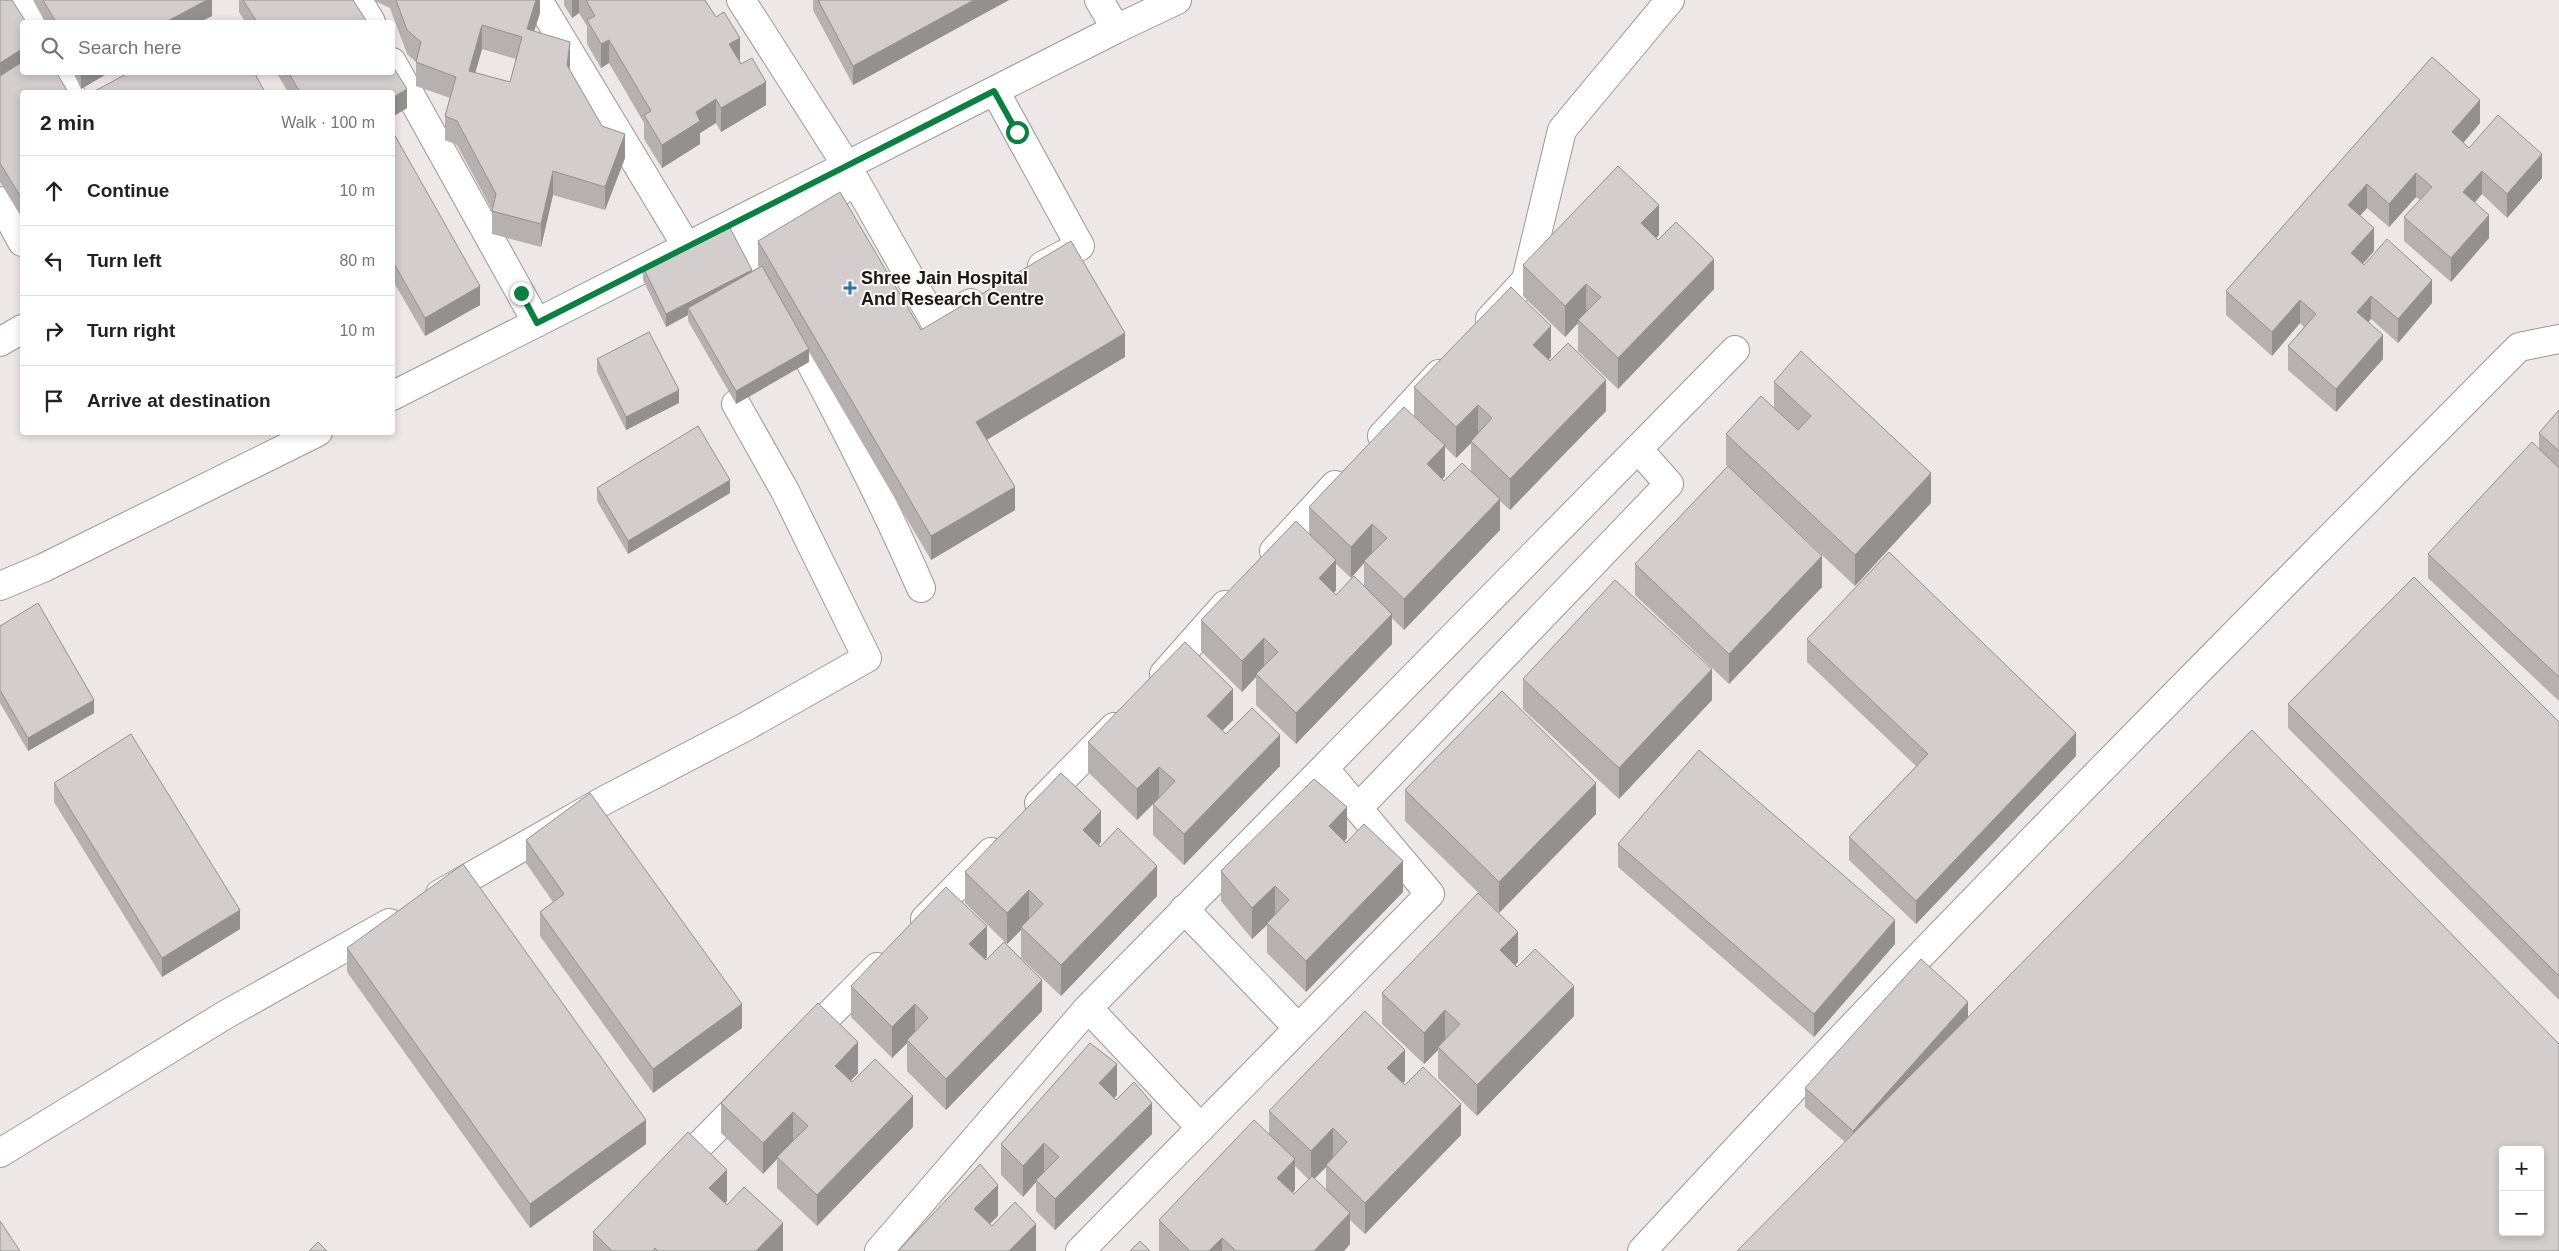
<!DOCTYPE html>
<html lang="en">
<head>
<meta charset="utf-8">
<style>
  :root { --surface:#fff; --page:#f2f2f2; --text:#222; --muted:#767676; --line:#e0e0e0 }
  body { margin:0; font-family:Helvetica,sans-serif; background:var(--page); color:var(--text) }
  .controls { position:absolute; right:15px; bottom:15px; display:grid; overflow:hidden; border-radius:5px; box-shadow:0 2px 8px #0003 }
  .controls button { width:45px; height:45px; display:grid; place-items:center; padding:0; border:0; border-bottom:1px solid var(--line); background:var(--surface); color:var(--text); font:25px sans-serif }
  .stop { position:absolute; width:15px; height:15px; margin:-11px; border:4px solid #0b8043; border-radius:50%; background:#fff }
  .stop.end { background:#0b8043; border-color:#fff; box-shadow:0 1px 5px #0008 }
  .list { margin:0; padding:0; list-style:none }
  h2 { display:flex; justify-content:space-between; align-items:center; height:65px; margin:0; padding:0 20px; font-size:21px }
  h2 small { font-size:16px; font-weight:400; color:var(--muted) }
  .list li { display:grid; grid-template-columns:32px 1fr auto; gap:15px; align-items:center; box-sizing:border-box; height:70px; padding:0 20px; border-top:1px solid var(--line) }
  .list b { display:block; font-size:19px; white-space:nowrap }
  .list em { font-size:16px; font-style:normal; color:var(--muted) }
  .icon { flex:none; width:28px; height:28px; fill:none; stroke:currentColor; stroke-width:2; stroke-linecap:round; stroke-linejoin:round }
  .map { position:relative; flex:none; width:2559px; height:1251px; overflow:hidden }
  .search { position:absolute; background:var(--surface); box-shadow:0 2px 8px #0003; left:20px; top:20px; width:375px; height:55px; display:flex; align-items:center; gap:12px; box-sizing:border-box; padding:0 18px; border-radius:5px; color:var(--muted); font-size:19px }
  .panel { position:absolute; background:var(--surface); box-shadow:0 2px 8px #0003; left:20px; top:90px; width:375px; height:345px; border-radius:5px }
  .map>svg:first-child { display:block }
  .lines { fill:none; stroke-linecap:round; stroke-linejoin:round }
  .minor-casing { stroke:#9d9797; stroke-width:30 }
  .minor { stroke:#fff; stroke-width:28 }
  .wall { fill:#b6b0b1; fill-rule:evenodd }
  .shaded-wall { fill:#949090 }
  .building { fill:#d4cdce; stroke:#949090; fill-rule:evenodd }
  .route { stroke:#0b8043; stroke-width:6 }
  .poi-dot { fill:#2e75a9; stroke:#fbf4f4; stroke-width:2 }
  .labels { text-anchor:middle; dominant-baseline:central; stroke-width:4; stroke-linejoin:round; paint-order:stroke }
  .poi-label { font-size:18px; font-weight:bold; fill:#181616; stroke:#fbf4f4; text-anchor:start }
</style>
</head>
<body>
<div class="map">
<svg width="2559" height="1251" viewBox="0 0 2559 1251">
  <rect width="100%" height="100%" fill="#eee7e7"/>
  <g class="lines">
    <defs>
      <path id="minor" d="M18,0L31,22
        M358,0L371,22
        M538,0L687,247
        M741,0L847,166L935,322L971,303
        M1099,0L1116,29
        M392,62L537,323
        M59,72L70,92
        M995,91L1080,246L1042,266
        M856,183L744,241C807,354 869,469 921,588
        M0,201L22,242
        M1490,319L1526,280L1562,130L1670,0
        M0,342L22,329
        M392,396L1116,29L1177,0
        M1382,436L1439,374
        M1274,551L1335,485
        M0,586L43,568L318,432
        M1164,674L1225,605
        M1039,803L1114,727
        M1358,808L1669,484L1638,449
        M440,894L605,800L745,727L867,658L785,491L736,404
        M1184,909L1298,1028
        M925,919L991,852
        M1088,1008L1201,1128
        M803,1041L877,967
        M0,1153L225,1015L389,923
        M674,1171L748,1096
        M879,1251L1088,1008L1735,350
        M1080,1251L1430,894L1324,768
        M1642,1251C1926,942 2223,646 2519,347L2559,339"/>
    </defs>
    <use href="#minor" class="minor-casing"/>
    <use href="#minor" class="minor"/>
  </g>
  <path class="wall" d="M0,0L22,92V218L0,182Z
    M33,0H212V16L200,22H45Z
    M239,0H353L367,22H245L239,12Z
    M373,0H540V13L534,31L570,65L569,69L602,126L625,158L605,210L553,195L541,247L492,234V210L457,145L445,140V116L450,98L416,86V62L407,54L390,8ZM482,49L516,59L510,82L475,73Z
    M564,0H705L740,61L766,105L721,132L716,123L700,133V144L662,168L644,139V123L609,63L601,68L587,44V26L579,13L572,18L564,5Z
    M813,0H1009L853,85L813,10Z
    M2432,57L2480,123L2463,143L2469,148L2542,178L2507,218L2482,194L2475,202L2489,238L2451,282L2404,241V217L2420,200L2416,197L2389,227L2367,208L2360,215L2374,251L2363,264L2432,303L2398,343L2371,319L2368,322L2383,359L2336,412L2288,370V346L2304,327L2300,323L2272,356L2226,315V291Z
    M73,72H110L81,89Z
    M276,72H392L407,108L392,117V92H288Z
    M392,135L480,305L425,336L392,279Z
    M1659,235L1656,238L1714,289L1618,389L1578,351V323L1565,337L1523,296V265Z
    M758,241L921,330L1125,357L987,440L1015,510L931,560L809,352V362L736,404L688,321V315L666,327L643,280V267L752,271L759,267L758,265Z
    M1551,357L1548,360L1606,411L1510,510L1500,501V530L1404,630L1392,618V644L1296,744L1256,705V677L1242,692L1201,651V620L1309,533V507L1414,416V387ZM1471,443V471L1444,481L1442,479L1445,476V447L1456,458ZM1364,563V587L1336,595L1334,593L1336,590V564L1351,578Z
    M597,359L679,403L626,430L597,372Z
    M1774,382L1931,503L1855,586L1756,493L1822,587L1729,684L1635,595V564L1728,466L1726,465V434L1774,407Z
    M2559,410V701L2428,578V554L2539,449V433Z
    M597,488L730,493L628,554L597,501Z
    M0,626L94,713L28,751L0,703Z
    M1807,639L2076,756L1916,924L1849,860V837L1916,766L1807,662Z
    M1523,679L1712,700L1619,799L1523,709Z
    M2288,704L2559,722V1000L2288,728Z
    M1233,720L1222,731L1226,734L1280,766L1184,865L1153,835V804L1137,820L1088,772V742Z
    M54,783L240,929L162,977L54,802Z
    M1405,790L1596,814L1499,913L1405,821Z
    M1347,838L1344,841L1403,892L1306,992L1267,953V925L1252,939L1221,901V871Z
    M526,840L742,1028L653,1093L540,936V912L553,902L526,863Z
    M1101,842L1099,845L1157,896L1061,996L1021,958V930L1007,944L965,903V872Z
    M1618,844L1895,944L1814,1037L1618,867Z
    M347,948L646,1144L530,1228L347,972Z
    M987,957L985,959L1042,1011L946,1110L907,1071V1043L892,1058L851,1017V986Z
    M1518,962L1515,965L1574,1016L1477,1116L1438,1078V1050L1424,1064L1382,1024V993Z
    M1968,1017L1845,1142L1805,1107V1088Z
    M858,1073L851,1080L913,1127L817,1226L777,1188V1159L763,1174L721,1133V1103Z
    M1405,1081L1403,1083L1461,1135L1365,1234L1350,1220V1244L1344,1251H1159V1220L1269,1135V1111ZM1295,1166L1309,1180L1294,1194L1292,1193L1295,1190ZM1326,1167V1190L1314,1179Z
    M1117,1095L1114,1098L1152,1134L1055,1230L1036,1211V1182L1023,1197L1001,1175V1144Z
    M727,1201L725,1203L783,1251H593V1232Z"/>
  <path class="shaded-wall" d="M207,0H212V16L200,22H166Z
    M536,0H540V13L527,53V29Z
    M572,0H579V13L572,18Z
    M974,0H1009L853,85V66Z
    M482,25V49L469,95V71Z
    M740,38V61L729,44Z
    M609,40V63L601,68V44Z
    M570,42V65L567,89V65Z
    M22,49V67L0,81V63Z
    M81,72H110L81,89Z
    M766,82V105L721,132V108Z
    M407,89V108L392,117V98Z
    M716,99V123L700,133V144L662,168V145L696,112Z
    M2480,100V123L2452,156V132Z
    M625,134V158L605,210V187Z
    M2542,154V178L2507,218V194Z
    M553,171V195L541,247V224Z
    M2482,171V194L2463,216V192Z
    M2416,173V197L2389,227V204Z
    M2367,184V208L2348,229V205Z
    M1659,205V235L1641,254V223Z
    M2489,215V238L2451,282V258Z
    M2374,228V251L2351,277V253Z
    M1714,259V289L1618,389V358Z
    M752,270V283L688,308V315L666,327V314Z
    M2432,280V303L2398,343V319Z
    M1586,284V314L1578,320V323L1565,337V306Z
    M480,286V305L425,336V318Z
    M2371,296V319L2357,336V312Z
    M2300,300V323L2272,356V332Z
    M1551,326V357L1533,376V345Z
    M1125,333V357L976,446V422Z
    M2383,335V359L2336,412V389Z
    M809,349V362L736,404V391Z
    M1606,380V411L1510,510V479Z
    M679,390V403L626,430V417Z
    M1478,405V436L1471,441V443L1456,458V427Z
    M1445,445V476L1427,495V464Z
    M1931,473V503L1855,586V555Z
    M730,480V493L628,554V541Z
    M1015,487V510L931,560V536Z
    M1500,499V530L1404,630V599Z
    M1372,524V555L1364,561V563L1351,578V547Z
    M1822,556V587L1729,684V654Z
    M1336,560V590L1319,609V578Z
    M1392,614V644L1296,744V713Z
    M1264,638V669L1256,674V677L1242,692V661Z
    M1712,669V700L1619,799V768Z
    M1233,689V720L1207,746V716Z
    M94,700V713L28,751V738Z
    M2076,733V756L1916,924V901Z
    M1280,735V766L1184,865V834Z
    M1159,767V798L1137,820V789Z
    M1596,783V814L1499,913V882Z
    M1347,807V838L1329,857V826Z
    M1101,811V842L1083,861V830Z
    M1403,861V892L1306,992V961Z
    M1157,866V896L1061,996V965Z
    M1275,886V917L1267,923V925L1252,939V908Z
    M1029,890V921L1021,927V930L1007,944V913Z
    M240,910V929L162,977V958Z
    M1895,920V944L1814,1037V1014Z
    M987,926V957L969,975V944Z
    M1518,932V962L1500,981V950Z
    M1042,980V1011L946,1110V1079Z
    M1574,986V1016L1477,1116V1085Z
    M1968,1002V1021L1853,1150V1131Z
    M742,1004V1028L653,1093V1069Z
    M915,1004V1035L907,1040V1043L892,1058V1027Z
    M1445,1010V1041L1438,1047V1050L1424,1064V1033Z
    M858,1042V1073L835,1096V1066Z
    M1405,1050V1081L1387,1099V1068Z
    M1117,1064V1095L1099,1114V1083Z
    M913,1096V1127L817,1226V1195Z
    M1152,1103V1134L1055,1230V1199Z
    M1461,1104V1135L1365,1234V1203Z
    M793,1112V1142L777,1157V1159L763,1174V1143Z
    M646,1120V1144L530,1228V1204Z
    M1333,1128V1159L1326,1165V1167L1311,1182V1151Z
    M1044,1143V1174L1036,1180V1182L1023,1197V1166Z
    M1295,1159V1190L1277,1209V1178Z
    M727,1170V1201L709,1219V1188Z
    M998,1185V1216L974,1240V1209Z
    M1350,1213V1244L1344,1251H1314Z
    M783,1223V1251H756Z
    M1036,1224V1251H1009Z
    M1222,1238V1251H1209Z"/>
  <path class="building" d="M0,0H12L26,22H22V49L0,63Z
    M43,0H207L166,22H56Z
    M243,0H353L367,22H257Z
    M396,0H536L527,29L570,42L567,65L602,126L625,134L605,187L553,171L541,224L492,211L496,194L457,121L445,116L456,77L416,62L421,42L407,30ZM482,25L522,37L510,82L469,71Z
    M586,0H705L716,17L724,12L740,38L729,44L741,64L752,58L766,82L721,108L716,99L696,112L700,121L662,145L644,115L651,111L609,40L601,44L587,20L595,16Z
    M818,0H974L853,66Z
    M2432,57L2480,100L2452,132L2469,148L2498,115L2542,154L2507,194L2482,171L2463,192L2489,215L2451,258L2404,217L2432,187L2416,173L2389,204L2367,184L2348,205L2374,228L2351,253L2364,265L2387,239L2432,280L2398,319L2371,296L2357,312L2383,335L2336,389L2288,346L2316,314L2300,300L2272,332L2226,291Z
    M22,62V72H56L68,92H22V199L0,163V76Z
    M392,65L407,89L392,98V92H300L288,72H392Z
    M130,72H254L265,92H93Z
    M394,134L480,286L425,318L392,260V135Z
    M1618,166L1659,205L1641,223L1658,240L1676,222L1714,259L1618,358L1578,320L1601,297L1586,284L1565,306L1523,265Z
    M840,192L921,330L1071,241L1125,333L976,422L1015,487L931,536L758,241Z
    M728,224L752,270L666,314L643,267Z
    M762,266L809,349L736,391L688,308Z
    M1511,287L1551,326L1533,345L1550,361L1568,343L1606,380L1510,479L1471,441L1492,418L1478,405L1456,427L1414,387Z
    M649,332L679,390L626,417L597,359Z
    M1801,351L1931,473L1855,555L1726,434L1761,396L1798,430L1811,416L1774,382Z
    M1404,407L1445,445L1427,464L1444,481L1462,463L1500,499L1404,599L1364,561L1387,538L1372,524L1351,547L1309,507Z
    M2559,410V451L2539,433Z
    M698,426L730,480L628,541L597,488Z
    M2532,442L2559,468V677L2428,554Z
    M1728,466L1822,556L1729,654L1635,564Z
    M1296,521L1336,560L1319,578L1336,595L1354,576L1392,614L1296,713L1256,674L1278,652L1264,638L1242,661L1201,620Z
    M1889,552L2076,733L1916,901L1849,837L1928,754L1807,639Z
    M2414,577L2559,722V976L2288,704Z
    M1615,580L1712,669L1619,768L1523,679Z
    M38,603L94,700L28,738L0,690V626Z
    M1185,642L1233,689L1207,716L1226,734L1252,708L1280,735L1184,834L1153,804L1175,781L1159,767L1137,789L1088,742Z
    M1502,691L1596,783L1499,882L1405,790Z
    M2252,730L2559,1044V1251H1737ZM2503,1150H2540V1232H2503Z
    M131,734L240,910L162,958L54,783Z
    M1699,750L1895,920L1814,1014L1618,844Z
    M1061,773L1101,811L1083,830L1100,847L1118,828L1157,866L1061,965L1021,927L1043,904L1029,890L1007,913L965,872Z
    M1314,779L1347,807L1329,826L1346,843L1364,824L1403,861L1306,961L1267,923L1289,900L1275,886L1252,908L1221,871Z
    M590,793L742,1004L653,1069L540,912L564,894L526,840Z
    M463,864L646,1120L530,1204L347,948Z
    M946,887L987,926L969,944L986,960L1004,942L1042,980L946,1079L907,1040L928,1018L915,1004L892,1027L851,986Z
    M1478,893L1518,932L1500,950L1517,967L1535,949L1574,986L1477,1085L1438,1047L1460,1024L1445,1010L1424,1033L1382,993Z
    M1921,959L1968,1002L1853,1131L1805,1088Z
    M818,1003L858,1042L835,1066L852,1082L875,1059L913,1096L817,1195L777,1157L808,1126L793,1112L763,1143L721,1103Z
    M1365,1011L1405,1050L1387,1068L1405,1085L1423,1067L1461,1104L1365,1203L1326,1165L1347,1142L1333,1128L1311,1151L1269,1111Z
    M1090,1043L1117,1064L1099,1083L1116,1100L1134,1082L1152,1103L1055,1199L1036,1180L1059,1157L1044,1143L1023,1166L1001,1144Z
    M1254,1120L1295,1159L1277,1178L1294,1194L1312,1176L1350,1213L1314,1251H1236L1222,1238L1209,1251H1190L1159,1220Z
    M688,1132L727,1170L709,1188L727,1205L744,1187L783,1223L756,1251H658L655,1248L653,1251H612L593,1232Z
    M980,1164L998,1185L974,1209L992,1226L1015,1202L1036,1224L1009,1251H898Z
    M0,1221L20,1251H0Z
    M1140,1241L1150,1251H1130Z
    M318,1242L327,1251H309Z"/>
  <g class="lines">
    <path class="route" d="M521,293L537,323L994,91L1017,132"/>
  </g>
  <path class="poi-dot" d="M847.5 280.5h5v5h5v5h-5v5h-5v-5h-5v-5h5z"/>
  <g class="labels">
    <g class="poi-label">
      <text x="861" y="278">Shree Jain Hospital<tspan x="861" dy="21">And Research Centre</tspan></text>
    </g>
  </g>
</svg>
<div class="controls">
<button>+</button>
<button>−</button>
</div>
<div class="stop" style="left:1017px;top:132px"></div>
<div class="stop end" style="left:521px;top:293px"></div>
<div class="search"><svg class="icon" aria-label="search" viewBox="0 0 24 24"><circle cx="10" cy="10" r="6"/><path d="M15 15l6 6"/></svg>Search here</div>
<section class="panel">
<h2>2 min<small>Walk · 100 m</small></h2>
<ul class="list">
<li><svg class="icon" aria-label="ahead" viewBox="0 0 24 24"><path d="M12 20V5M6 11l6-6 6 6"/></svg><div><b>Continue</b></div><em>10 m</em></li>
<li><svg class="icon" aria-label="left" viewBox="0 0 24 24"><path d="M17 20v-9H6M10 6l-5 5 5 5"/></svg><div><b>Turn left</b></div><em>80 m</em></li>
<li><svg class="icon" aria-label="right" viewBox="0 0 24 24"><path d="M7 20v-9h11M14 6l5 5-5 5"/></svg><div><b>Turn right</b></div><em>10 m</em></li>
<li><svg class="icon" aria-label="arrive" viewBox="0 0 24 24"><path d="M6 21V4h12l-3 4 3 4H6"/></svg><div><b>Arrive at destination</b></div></li>
</ul>
</section>
</div>
</body>
</html>
